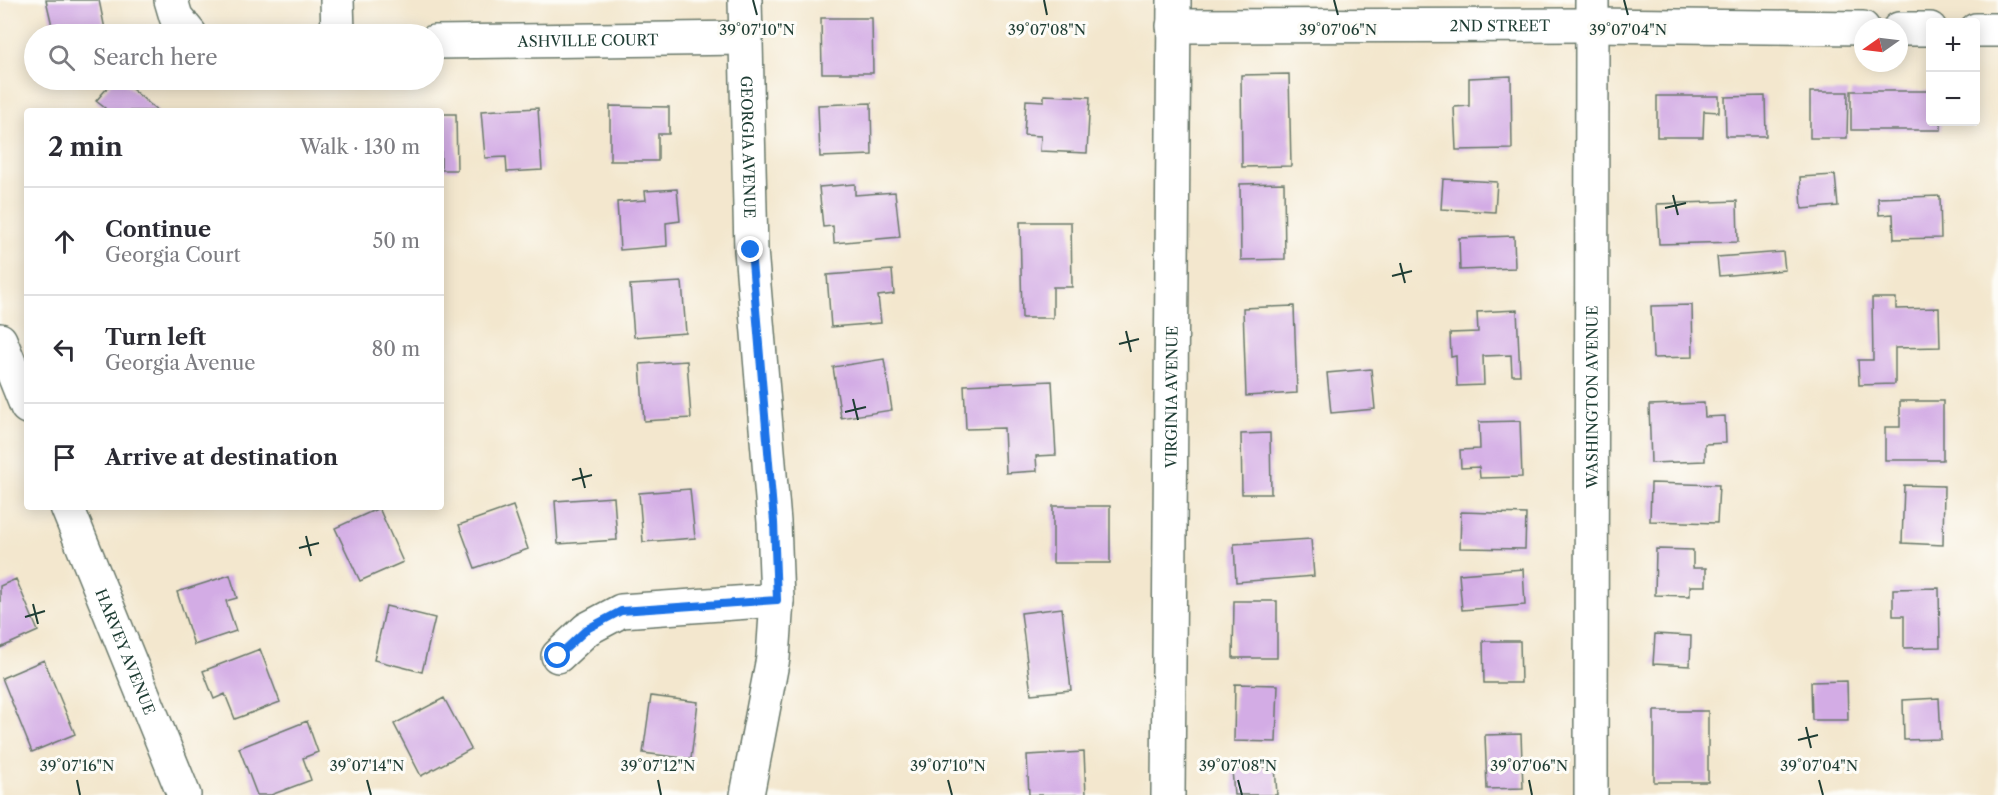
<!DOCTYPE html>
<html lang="en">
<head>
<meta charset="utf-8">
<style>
  :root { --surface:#fff; --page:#f7f7f7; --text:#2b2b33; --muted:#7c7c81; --line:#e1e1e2 }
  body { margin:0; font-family:"Libre Caslon Text",serif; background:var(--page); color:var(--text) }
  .controls { position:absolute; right:18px; top:18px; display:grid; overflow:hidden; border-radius:6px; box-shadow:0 3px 15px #0003 }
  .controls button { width:54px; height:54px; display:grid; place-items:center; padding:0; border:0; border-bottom:2px solid var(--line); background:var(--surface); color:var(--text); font:30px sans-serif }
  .compass { position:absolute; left:1854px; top:18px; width:54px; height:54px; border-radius:50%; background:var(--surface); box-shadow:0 3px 15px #0003; rotate:256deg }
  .stop { position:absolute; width:18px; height:18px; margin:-14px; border:4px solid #1a73e8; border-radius:50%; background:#fff }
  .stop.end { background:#1a73e8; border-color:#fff; box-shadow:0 2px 6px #0008 }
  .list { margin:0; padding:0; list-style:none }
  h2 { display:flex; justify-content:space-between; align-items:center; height:78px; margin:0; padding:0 24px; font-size:26px }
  h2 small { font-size:20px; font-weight:400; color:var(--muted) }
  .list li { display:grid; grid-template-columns:39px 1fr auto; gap:18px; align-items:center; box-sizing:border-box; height:108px; padding:0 24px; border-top:2px solid var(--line) }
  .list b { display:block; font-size:22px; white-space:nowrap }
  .list p { margin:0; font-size:20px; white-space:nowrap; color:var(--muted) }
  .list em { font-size:20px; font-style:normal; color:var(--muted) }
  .icon { flex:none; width:33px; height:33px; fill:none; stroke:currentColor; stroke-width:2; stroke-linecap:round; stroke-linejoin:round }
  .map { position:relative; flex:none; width:1998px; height:795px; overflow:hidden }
  .search { position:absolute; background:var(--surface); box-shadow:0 3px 15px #0003; left:24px; top:24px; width:420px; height:66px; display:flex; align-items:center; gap:15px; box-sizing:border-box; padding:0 21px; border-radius:33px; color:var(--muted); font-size:22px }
  .panel { position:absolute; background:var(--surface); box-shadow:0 3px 15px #0003; left:24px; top:108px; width:420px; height:402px; border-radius:6px }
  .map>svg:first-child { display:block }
  .building { fill:#d3ace5 }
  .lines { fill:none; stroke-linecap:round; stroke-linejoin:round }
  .minor-casing { stroke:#69786a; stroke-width:36 }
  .minor { stroke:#fff; stroke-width:33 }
  .route { stroke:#1a73e8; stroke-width:8 }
  .ticks { fill:none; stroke:#1f3d34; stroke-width:2 }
  .labels { text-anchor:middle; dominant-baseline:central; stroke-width:6; stroke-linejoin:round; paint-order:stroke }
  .street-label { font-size:15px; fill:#1f3d34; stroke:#fdfcf7 }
  .ticks-label { font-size:15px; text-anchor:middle; fill:#1f3d34; stroke:#fdfcf7; stroke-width:6; stroke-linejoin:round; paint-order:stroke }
</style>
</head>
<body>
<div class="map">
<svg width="1998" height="795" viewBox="0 0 1998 795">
  <rect width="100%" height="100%" fill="#fdfcf7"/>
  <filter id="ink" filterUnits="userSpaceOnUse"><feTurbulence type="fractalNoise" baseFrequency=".0167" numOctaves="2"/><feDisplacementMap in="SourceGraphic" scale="12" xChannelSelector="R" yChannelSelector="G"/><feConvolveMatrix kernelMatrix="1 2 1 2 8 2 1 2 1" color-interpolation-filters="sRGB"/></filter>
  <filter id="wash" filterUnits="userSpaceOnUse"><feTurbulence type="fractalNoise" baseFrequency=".008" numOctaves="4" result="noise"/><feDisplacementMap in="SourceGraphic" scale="24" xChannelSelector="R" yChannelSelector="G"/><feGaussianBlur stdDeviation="1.35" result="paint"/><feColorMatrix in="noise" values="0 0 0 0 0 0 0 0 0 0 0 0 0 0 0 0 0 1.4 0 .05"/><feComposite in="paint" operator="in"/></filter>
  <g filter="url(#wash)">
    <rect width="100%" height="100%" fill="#f3e7ce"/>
    <g id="blocks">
      <path class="building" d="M46,0H99L106,34H54Z
        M821,18H872L873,73H822Z
        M1289,74L1291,166L1242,167L1241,75Z
        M1511,76L1512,149L1456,150L1454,107L1469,106V78Z
        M114,80H121L158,111H102L105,108L96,101Z
        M1851,91H1930V122H1941V130H1851Z
        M1810,92H1848L1847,138H1810Z
        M1044,95L1090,97L1087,153L1040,151L1041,136L1024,135L1026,100L1044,101Z
        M1657,96H1719V112L1704,111L1703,137H1657Z
        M1765,96L1766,136H1726L1725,97Z
        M871,103L872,155L820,157L818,105Z
        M610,106L669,107V134H658V161H610Z
        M538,108L542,170L507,172L506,157L485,158L481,111Z
        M441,114H456L457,170H441Z
        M1835,175L1838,206L1802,209L1800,177Z
        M1443,179L1497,182L1495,212L1441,209Z
        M1284,183L1285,259L1241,260L1240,184Z
        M855,184V195L895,192L900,237L834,243L833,226L823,227L819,187Z
        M677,189L680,221L666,223L667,246L620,250L617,202L646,200L645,191Z
        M1940,196L1941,238L1894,239L1893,214L1879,215L1878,198Z
        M1737,201L1738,242L1659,244L1657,204Z
        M1020,222H1071L1072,287H1053V318H1022Z
        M1514,236L1515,268L1460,270L1459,238Z
        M1783,252L1785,270L1719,276L1717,257Z
        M892,270L894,294L878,296L881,323L831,327L827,275Z
        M682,282L686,333L634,337L630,285Z
        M1872,298H1896V309L1939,308L1940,347L1895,348V384L1859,385L1858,360H1873Z
        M1692,305L1693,357L1653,358L1651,306Z
        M1294,306L1297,393L1246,396L1243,308Z
        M1517,310L1520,375H1512L1511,355L1483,356L1484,385L1457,386L1456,356L1451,357L1450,333L1478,332L1477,312Z
        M884,359L892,410L841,418L833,367Z
        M687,361L691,418L644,421L640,364Z
        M1371,369L1375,409L1331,413L1327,373Z
        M1052,381L1056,455L1036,456L1037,471L1006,473L1004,428L966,429L964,385Z
        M1900,401H1943V460H1885V427H1900Z
        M1704,403L1705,417L1725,416L1726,443L1705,444V461L1651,463L1649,405Z
        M1520,421L1522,477L1480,478L1479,467L1461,468L1460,450L1480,449L1479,422Z
        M1270,433L1271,494H1242L1241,434Z
        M1651,483L1719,485L1717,523L1650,521Z
        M1904,485L1944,486L1943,545L1902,543Z
        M690,489L695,538L643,542L639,493Z
        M614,497L617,540L558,544L555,501Z
        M513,506L528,549L475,568L459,525Z
        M1053,506H1110V563H1053Z
        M379,508L403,562L360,581L335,528Z
        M1461,512L1526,514L1525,549L1460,548Z
        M1311,539L1314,576L1236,582L1234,544Z
        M1656,549L1693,550V568H1706V586H1690V596L1655,595Z
        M1523,569L1525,605L1462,610L1459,574Z
        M230,575L237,598L226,601L236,631L194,645L177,592Z
        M16,579L38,631L0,648V586Z
        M1939,588L1940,647L1904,648V616H1893V589Z
        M1234,601H1277V658H1233Z
        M386,606L435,618L422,672L374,660Z
        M1062,608L1071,690L1031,694L1021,613Z
        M1655,634L1691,636L1690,666L1653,664Z
        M1483,641H1520L1521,683H1484Z
        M260,649L280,702L235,719L225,694L214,699L203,671Z
        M44,660L75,734L32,752L2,678Z
        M1847,681L1848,720H1812L1811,682Z
        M1235,684L1278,685L1276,742L1234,741Z
        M651,696L698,702L691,759L643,753Z
        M444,698L471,749L421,776L394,724Z
        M1939,698L1941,739L1904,740L1903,700Z
        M1654,711H1708V782H1654Z
        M307,721L318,752L303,758L311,780L271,795H257L239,748Z
        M1521,734L1523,788L1487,789L1485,735Z
        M1084,752L1086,795H1029L1027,755Z
        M1275,766L1277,795H1234L1232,769Z"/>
    </g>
  </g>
  <g filter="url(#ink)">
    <use href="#blocks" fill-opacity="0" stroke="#69786a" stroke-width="1.5"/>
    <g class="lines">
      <defs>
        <g id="minor">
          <path d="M171,0L176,17L190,34"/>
          <path d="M337,0L338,34"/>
          <path id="s1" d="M745,0L751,250L774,522L777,600L773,658L747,795"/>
          <path id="s2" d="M1173,26L1592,25L1863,28"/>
          <path d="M1899,29H1930"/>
          <path d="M1976,30H1998"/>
          <path id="s3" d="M434,42L745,38"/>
          <path d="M0,340L27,407"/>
          <path id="s4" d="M67,507L184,795"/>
          <path d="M558,656L587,629L621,611L777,600"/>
          <path id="s5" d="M1168,795L1174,0"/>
          <path id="s6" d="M1591,795L1592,0"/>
        </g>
      </defs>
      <use href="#minor" class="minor-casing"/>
      <use href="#minor" class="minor"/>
    </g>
  </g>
  <g class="lines" filter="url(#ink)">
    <path class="route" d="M558,656L587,629L621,611L777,600L774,522L751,250"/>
  </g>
  <path class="ticks" d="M753,0L757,15M1044,0L1047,15M1334,0L1338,15M1624,0L1628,15M1673,195L1678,215M1665,208L1686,203M1400,263L1405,283M1392,276L1412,271M1126,331L1131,352M1119,344L1139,339M853,399L858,420M845,412L866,407M580,468L585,488M572,480L592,475M306,536L311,556M299,548L319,543M33,604L38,624M25,617L45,611M1806,727L1811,748M1798,740L1818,735M77,780L80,795M367,780L371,795M658,780L661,795M948,780L952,795M1238,780L1242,795M1529,780L1532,795M1819,780L1823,795"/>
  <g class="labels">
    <g class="street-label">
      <text stroke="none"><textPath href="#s2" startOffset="327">2ND STREET</textPath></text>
      <text stroke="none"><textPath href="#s3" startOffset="154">ASHVILLE COURT</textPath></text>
      <text stroke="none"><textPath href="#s1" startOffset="147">GEORGIA AVENUE</textPath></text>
      <text stroke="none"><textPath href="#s6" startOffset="398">WASHINGTON AVENUE</textPath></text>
      <text stroke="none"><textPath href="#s5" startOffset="398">VIRGINIA AVENUE</textPath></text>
      <text stroke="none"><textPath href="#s4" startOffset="156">HARVEY AVENUE</textPath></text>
    </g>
  </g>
  <g class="ticks-label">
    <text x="757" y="35">39°07'10"N</text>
    <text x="1047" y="35">39°07'08"N</text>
    <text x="1338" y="35">39°07'06"N</text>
    <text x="1628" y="35">39°07'04"N</text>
    <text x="77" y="771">39°07'16"N</text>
    <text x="367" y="771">39°07'14"N</text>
    <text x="658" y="771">39°07'12"N</text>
    <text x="948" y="771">39°07'10"N</text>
    <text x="1238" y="771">39°07'08"N</text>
    <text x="1529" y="771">39°07'06"N</text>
    <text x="1819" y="771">39°07'04"N</text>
  </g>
</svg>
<div class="controls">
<button>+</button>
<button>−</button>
</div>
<svg class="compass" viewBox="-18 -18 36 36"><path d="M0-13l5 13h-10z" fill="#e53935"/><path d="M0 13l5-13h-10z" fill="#7c7c81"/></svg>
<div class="stop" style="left:558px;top:656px"></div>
<div class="stop end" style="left:751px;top:250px"></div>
<div class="search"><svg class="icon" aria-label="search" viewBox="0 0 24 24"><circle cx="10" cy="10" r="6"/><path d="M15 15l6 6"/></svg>Search here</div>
<section class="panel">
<h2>2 min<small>Walk · 130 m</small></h2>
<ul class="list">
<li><svg class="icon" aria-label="ahead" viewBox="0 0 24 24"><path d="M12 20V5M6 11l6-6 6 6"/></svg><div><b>Continue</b><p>Georgia Court</p></div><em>50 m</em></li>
<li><svg class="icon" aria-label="left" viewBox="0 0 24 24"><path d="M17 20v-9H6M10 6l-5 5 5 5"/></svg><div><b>Turn left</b><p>Georgia Avenue</p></div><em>80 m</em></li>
<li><svg class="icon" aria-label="arrive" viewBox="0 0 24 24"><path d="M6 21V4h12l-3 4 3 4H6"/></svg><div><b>Arrive at destination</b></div></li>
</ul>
</section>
</div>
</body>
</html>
